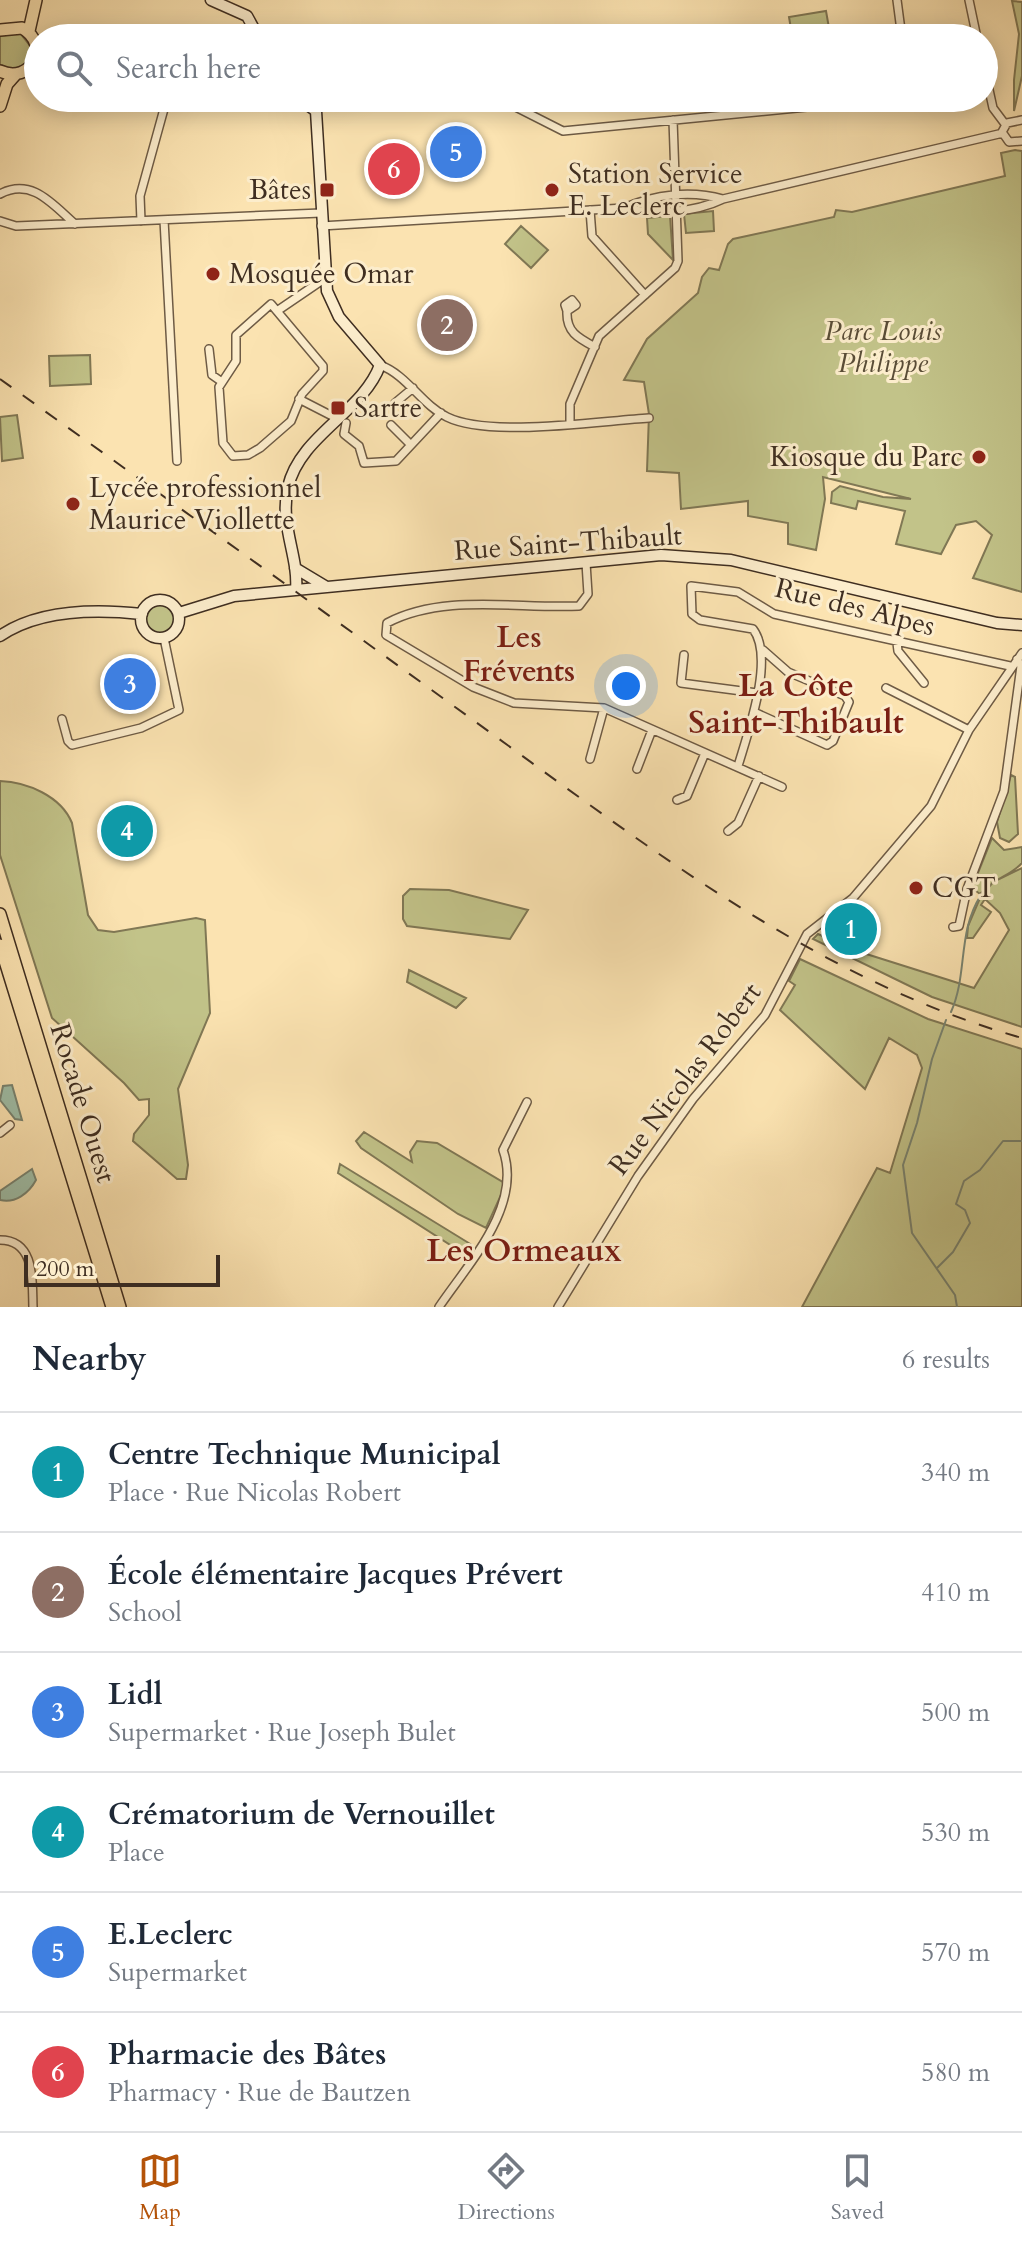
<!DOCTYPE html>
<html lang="en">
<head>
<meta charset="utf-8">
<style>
  :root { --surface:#fff; --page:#f2f2f3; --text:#1f2937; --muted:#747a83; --line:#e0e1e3; --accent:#b45309 }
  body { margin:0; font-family:Cardo,serif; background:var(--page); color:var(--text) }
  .scale { position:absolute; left:24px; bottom:20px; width:196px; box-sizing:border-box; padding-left:8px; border:4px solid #3f2e21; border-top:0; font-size:22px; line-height:28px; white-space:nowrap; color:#3f2e21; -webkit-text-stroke:6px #fcedcc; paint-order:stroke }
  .you { position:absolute; left:626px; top:686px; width:28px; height:28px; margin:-20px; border:6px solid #fff; border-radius:50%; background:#1a73e8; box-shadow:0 0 0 12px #1a73e833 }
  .badge { display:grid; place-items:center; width:52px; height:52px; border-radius:50%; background:var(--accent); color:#fff; font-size:26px; font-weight:700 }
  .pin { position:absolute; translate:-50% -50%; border:4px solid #fff; box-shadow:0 2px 8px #0006 }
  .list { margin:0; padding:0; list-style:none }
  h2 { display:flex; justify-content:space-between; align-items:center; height:104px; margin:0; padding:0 32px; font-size:34px }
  h2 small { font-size:26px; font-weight:400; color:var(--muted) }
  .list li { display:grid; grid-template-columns:52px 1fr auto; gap:24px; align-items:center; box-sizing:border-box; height:120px; padding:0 32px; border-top:2px solid var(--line) }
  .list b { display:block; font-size:30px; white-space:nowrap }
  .list p { margin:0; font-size:26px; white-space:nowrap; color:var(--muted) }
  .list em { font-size:26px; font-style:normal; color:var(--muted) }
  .icon { flex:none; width:44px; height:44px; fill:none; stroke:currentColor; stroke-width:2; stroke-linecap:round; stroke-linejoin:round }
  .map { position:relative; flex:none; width:1022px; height:1307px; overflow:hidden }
  .search { position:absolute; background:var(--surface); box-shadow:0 4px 20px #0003; left:24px; right:24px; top:24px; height:88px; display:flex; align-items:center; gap:20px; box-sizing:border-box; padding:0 28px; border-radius:44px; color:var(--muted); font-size:30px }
  .sheet { height:824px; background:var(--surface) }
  nav { display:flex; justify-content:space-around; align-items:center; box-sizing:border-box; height:112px; border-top:2px solid var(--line); background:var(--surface); font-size:22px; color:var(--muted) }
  nav a { display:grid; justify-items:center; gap:4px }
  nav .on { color:var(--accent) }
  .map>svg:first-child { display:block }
  .green { fill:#c2c389; stroke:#807855; stroke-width:2 }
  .water { fill:#9fbea7; stroke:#798471; stroke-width:2 }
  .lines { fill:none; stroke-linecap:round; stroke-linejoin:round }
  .stream { stroke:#798471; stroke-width:2 }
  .street-casing { stroke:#6e5b45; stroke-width:10 }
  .secondary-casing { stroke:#3f2e21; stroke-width:13 }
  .primary-casing { stroke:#3f2e21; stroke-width:14 }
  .street { stroke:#fcedcc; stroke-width:7 }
  .secondary { stroke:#fcedcc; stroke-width:10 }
  .primary { stroke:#fbe3b1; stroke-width:11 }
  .rail { stroke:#3f2e21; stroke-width:2; stroke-dasharray:14 14; stroke-linecap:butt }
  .poi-dot { fill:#8f2418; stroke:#fcedcc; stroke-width:3 }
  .labels { text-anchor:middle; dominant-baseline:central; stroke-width:6; stroke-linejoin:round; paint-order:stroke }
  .poi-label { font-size:28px; fill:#3f2e21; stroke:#fcedcc; text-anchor:start }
  .park-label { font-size:28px; font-style:italic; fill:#594c36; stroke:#fcedcc }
  .street-label { font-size:28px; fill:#3f2e21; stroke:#fcedcc }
  .neighbourhood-label { font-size:30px; font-weight:bold; fill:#7a1f14; stroke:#fcedcc }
  .quarter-label { font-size:32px; font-weight:bold; fill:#7a1f14; stroke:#fcedcc }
</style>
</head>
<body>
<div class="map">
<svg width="1022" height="1307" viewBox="0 0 1022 1307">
  <rect width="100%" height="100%" fill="#fbe3b1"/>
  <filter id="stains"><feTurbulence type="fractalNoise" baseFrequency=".0025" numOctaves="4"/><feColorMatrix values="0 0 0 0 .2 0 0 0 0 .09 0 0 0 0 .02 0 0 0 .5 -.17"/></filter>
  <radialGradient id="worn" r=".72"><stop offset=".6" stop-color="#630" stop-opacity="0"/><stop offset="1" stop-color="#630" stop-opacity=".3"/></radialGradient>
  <path class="green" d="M1012,1L1022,2V76L1014,111V80L1019,34Z
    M826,11L829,28L792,35L789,17Z
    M20,33L31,47C30,66 15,74 0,64V36Z
    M1015,150L1022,151V592L973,578L992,535L976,521L956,525L941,554L896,544L905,511L858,501L856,509L831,503L832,492L840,486L883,497L911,499L823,477L825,499L816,550L788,544V523L748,516V501L681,509L679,473L647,471L649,414L644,382L624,380L647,339L698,293L702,277L709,268L719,270L728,244L733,239L834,217L836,210L852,212L1005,176L1001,153Z
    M713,211L714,231L686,233L684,214Z
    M670,216L673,260L648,234L647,218Z
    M521,226L548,250L531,268L505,244Z
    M90,355L91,384L50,386L49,356Z
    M17,415L23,458L2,461L0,417Z
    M145 619a15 15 0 1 1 30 0a15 15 0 1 1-30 0Z
    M1011,775L1015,777L1018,834L1009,842L1000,838L997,822Z
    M0,781C27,782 61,796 72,823L88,915L98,930L114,932L196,918L205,920L210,1013L178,1089L188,1165L186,1179H177L133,1141L134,1134L149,1115V1099L139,1100L124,1083L52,1018L0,855Z
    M992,838L1004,850L1022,847V863C1009,877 995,877 980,894L972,888Z
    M1022,868V1027L932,997L813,939L818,934L860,952L974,988L1009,930L1000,913L985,899L981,905L991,912L973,938H967L968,926L980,898L993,882Z
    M410,889L449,890L528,910L510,939L407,926L403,919V896Z
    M800,959L928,1019L1022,1049V1307H802L877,1168L890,1173L922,1068L917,1055L889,1038L865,1089L780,1010L795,985L789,981Z
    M409,970L466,998L456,1008L407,982Z
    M364,1132L412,1162L410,1152L417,1141L437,1143L506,1184L486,1228L458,1214L361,1148L356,1141Z
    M340,1164L472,1245L473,1250L466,1255L338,1173Z"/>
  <path class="water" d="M12,1085L22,1120L15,1119L0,1100L3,1086Z
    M32,1169L36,1180C29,1193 15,1204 0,1200V1191Z"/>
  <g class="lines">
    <path class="stream" d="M951,1012C968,974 957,932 981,895
      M946,1020L932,1059L917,1123L903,1165L912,1233L955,1295L957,1307
      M937,1268L953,1252L970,1223L965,1210L956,1204L964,1181L980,1170L1003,1141H1022"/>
    <defs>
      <path id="street" d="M897,0L902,38
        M969,0L977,38
        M984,67L993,108L1005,124
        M498,98L563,131L837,104L868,98
        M304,99L317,98
        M96,102L97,98
        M1022,120L1007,123L1002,132L1009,142L1022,141
        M0,194C32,177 53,205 75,224
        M624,208C655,194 691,190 723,199
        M590,210L592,236L645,295
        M164,220L177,461
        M0,221L16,226L321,213
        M141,221L140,196L167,98
        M321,226L624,208C655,215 694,213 723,199L1003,133
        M271,304L323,366V371L302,394L291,421L260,448L248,455L233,456L223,443L219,387L236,361V335Z
        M277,311L324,279
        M567,311L565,305L572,300L576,305L567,311C566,332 578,338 595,347
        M209,349L212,375L222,382
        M380,365C407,375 422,405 447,417C490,438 599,421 649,418
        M299,399L336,418
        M395,403L413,388
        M570,422V404L599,336L675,268L678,261L673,120
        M346,423L344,434L359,446L364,463L396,461L441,413
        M391,425L411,445
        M586,563L588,594L579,606C517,609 444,593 387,623L386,635L473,687L514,703L604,708L782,787
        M897,643L898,651L924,683
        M684,655L681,683L757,693
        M886,688L969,730
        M754,712L827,745L833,741L849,702L845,696L788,672L763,650
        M62,719L68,741L72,745L141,728L179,710L164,638
        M590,759L604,708
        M738,766C748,732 775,658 753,629L700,620L692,614L691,586L738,592L774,614L1010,666
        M637,769L652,730
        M677,800L687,796L705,753
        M728,831L738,823L759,776
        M953,927L959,926L967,889L1004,791L1021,666L1017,659
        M0,1133L10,1125
        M0,1240C36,1240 32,1282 33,1307
        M439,1307C468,1264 523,1206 503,1150L527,1102
        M558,1307L638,1176L693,1099L765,1015L807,934L853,898L931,806L969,730L1022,653"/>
      <path id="secondary" d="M211,0L247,16L259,38
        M295,568L325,586
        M296,590C299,556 279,525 288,487C300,435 363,412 380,365L339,317L327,291L316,111L298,98
        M141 619a19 19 0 1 1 38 0a19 19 0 1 1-38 0Z
        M179,613L234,596L661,555L731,560L997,623L1022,625
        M0,636C39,609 96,609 142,614"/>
      <path id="primary" d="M0,30L22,28C52,45 31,85 0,71
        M29,31L36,0
        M0,106L7,84L15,75
        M0,914L120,1307
        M0,945L112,1307"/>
    </defs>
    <use href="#street" class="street-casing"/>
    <use href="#secondary" class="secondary-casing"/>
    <use href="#primary" class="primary-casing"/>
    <use href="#street" class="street"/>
    <use href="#secondary" class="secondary"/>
    <use href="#primary" class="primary"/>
    <path class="rail" d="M0,379C158,492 316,606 473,720C646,845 814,979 1022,1038"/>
  </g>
  <g class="poi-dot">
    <rect x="319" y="182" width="16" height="16" rx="4"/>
    <circle cx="552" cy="190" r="8"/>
    <circle cx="213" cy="274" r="8"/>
    <rect x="330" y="400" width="16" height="16" rx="4"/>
    <circle cx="979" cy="457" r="8"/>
    <circle cx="73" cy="504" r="8"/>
    <circle cx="916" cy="888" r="8"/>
  </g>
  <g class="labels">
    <g class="poi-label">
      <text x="568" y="174">Station Service<tspan x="568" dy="32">E. Leclerc</tspan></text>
      <text x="311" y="190" text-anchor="end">Bâtes</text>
      <text x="229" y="274">Mosquée Omar</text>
      <text x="354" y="408">Sartre</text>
      <text x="963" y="457" text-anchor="end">Kiosque du Parc</text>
      <text x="89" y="488">Lycée professionnel<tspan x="89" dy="32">Maurice Viollette</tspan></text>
      <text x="932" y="888">CGT</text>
    </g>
    <g class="park-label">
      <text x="883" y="331">Parc Louis<tspan x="883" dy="32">Philippe</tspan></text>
    </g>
    <g class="street-label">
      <text transform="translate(568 543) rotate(-4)">Rue Saint-Thibault</text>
      <text transform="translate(855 607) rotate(14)">Rue des Alpes</text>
      <text transform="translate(685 1079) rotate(-53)">Rue Nicolas Robert</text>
      <text transform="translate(83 1103) rotate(73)">Rocade Ouest</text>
    </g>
    <g class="neighbourhood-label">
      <text x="519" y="637">Les<tspan x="519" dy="34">Frévents</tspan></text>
    </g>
    <g class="quarter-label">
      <text x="796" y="686">La Côte<tspan x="796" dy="37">Saint-Thibault</tspan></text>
      <text x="524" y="1251">Les Ormeaux</text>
    </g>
  </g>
  <rect width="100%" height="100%" filter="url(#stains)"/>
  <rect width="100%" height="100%" fill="url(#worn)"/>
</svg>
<div class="scale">200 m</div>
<div class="you"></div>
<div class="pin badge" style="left:851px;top:929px;background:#0f9aa8">1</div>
<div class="pin badge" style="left:447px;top:325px;background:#8d6e63">2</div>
<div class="pin badge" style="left:130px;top:684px;background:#3f7fe0">3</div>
<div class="pin badge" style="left:127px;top:831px;background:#0f9aa8">4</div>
<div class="pin badge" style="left:456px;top:152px;background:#3f7fe0">5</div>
<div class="pin badge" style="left:394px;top:169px;background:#e0444e">6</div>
<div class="search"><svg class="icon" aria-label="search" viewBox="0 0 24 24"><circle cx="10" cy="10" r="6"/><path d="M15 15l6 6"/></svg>Search here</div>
</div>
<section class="sheet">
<h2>Nearby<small>6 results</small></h2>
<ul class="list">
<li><span class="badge" style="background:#0f9aa8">1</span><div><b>Centre Technique Municipal</b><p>Place · Rue Nicolas Robert</p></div><em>340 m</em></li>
<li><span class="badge" style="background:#8d6e63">2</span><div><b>École élémentaire Jacques Prévert</b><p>School</p></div><em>410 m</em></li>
<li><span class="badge" style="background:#3f7fe0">3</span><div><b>Lidl</b><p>Supermarket · Rue Joseph Bulet</p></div><em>500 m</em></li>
<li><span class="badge" style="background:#0f9aa8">4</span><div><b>Crématorium de Vernouillet</b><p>Place</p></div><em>530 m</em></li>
<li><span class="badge" style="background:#3f7fe0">5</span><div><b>E.Leclerc</b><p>Supermarket</p></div><em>570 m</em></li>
<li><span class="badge" style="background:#e0444e">6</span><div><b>Pharmacie des Bâtes</b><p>Pharmacy · Rue de Bautzen</p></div><em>580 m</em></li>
</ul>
</section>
<nav>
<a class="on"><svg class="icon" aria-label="map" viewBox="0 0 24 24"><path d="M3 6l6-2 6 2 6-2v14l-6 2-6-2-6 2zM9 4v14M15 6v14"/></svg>Map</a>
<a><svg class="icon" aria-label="directions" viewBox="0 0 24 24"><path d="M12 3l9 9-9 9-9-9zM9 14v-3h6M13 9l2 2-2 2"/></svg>Directions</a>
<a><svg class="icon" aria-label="saved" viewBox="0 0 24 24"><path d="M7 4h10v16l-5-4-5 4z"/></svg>Saved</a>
</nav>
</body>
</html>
